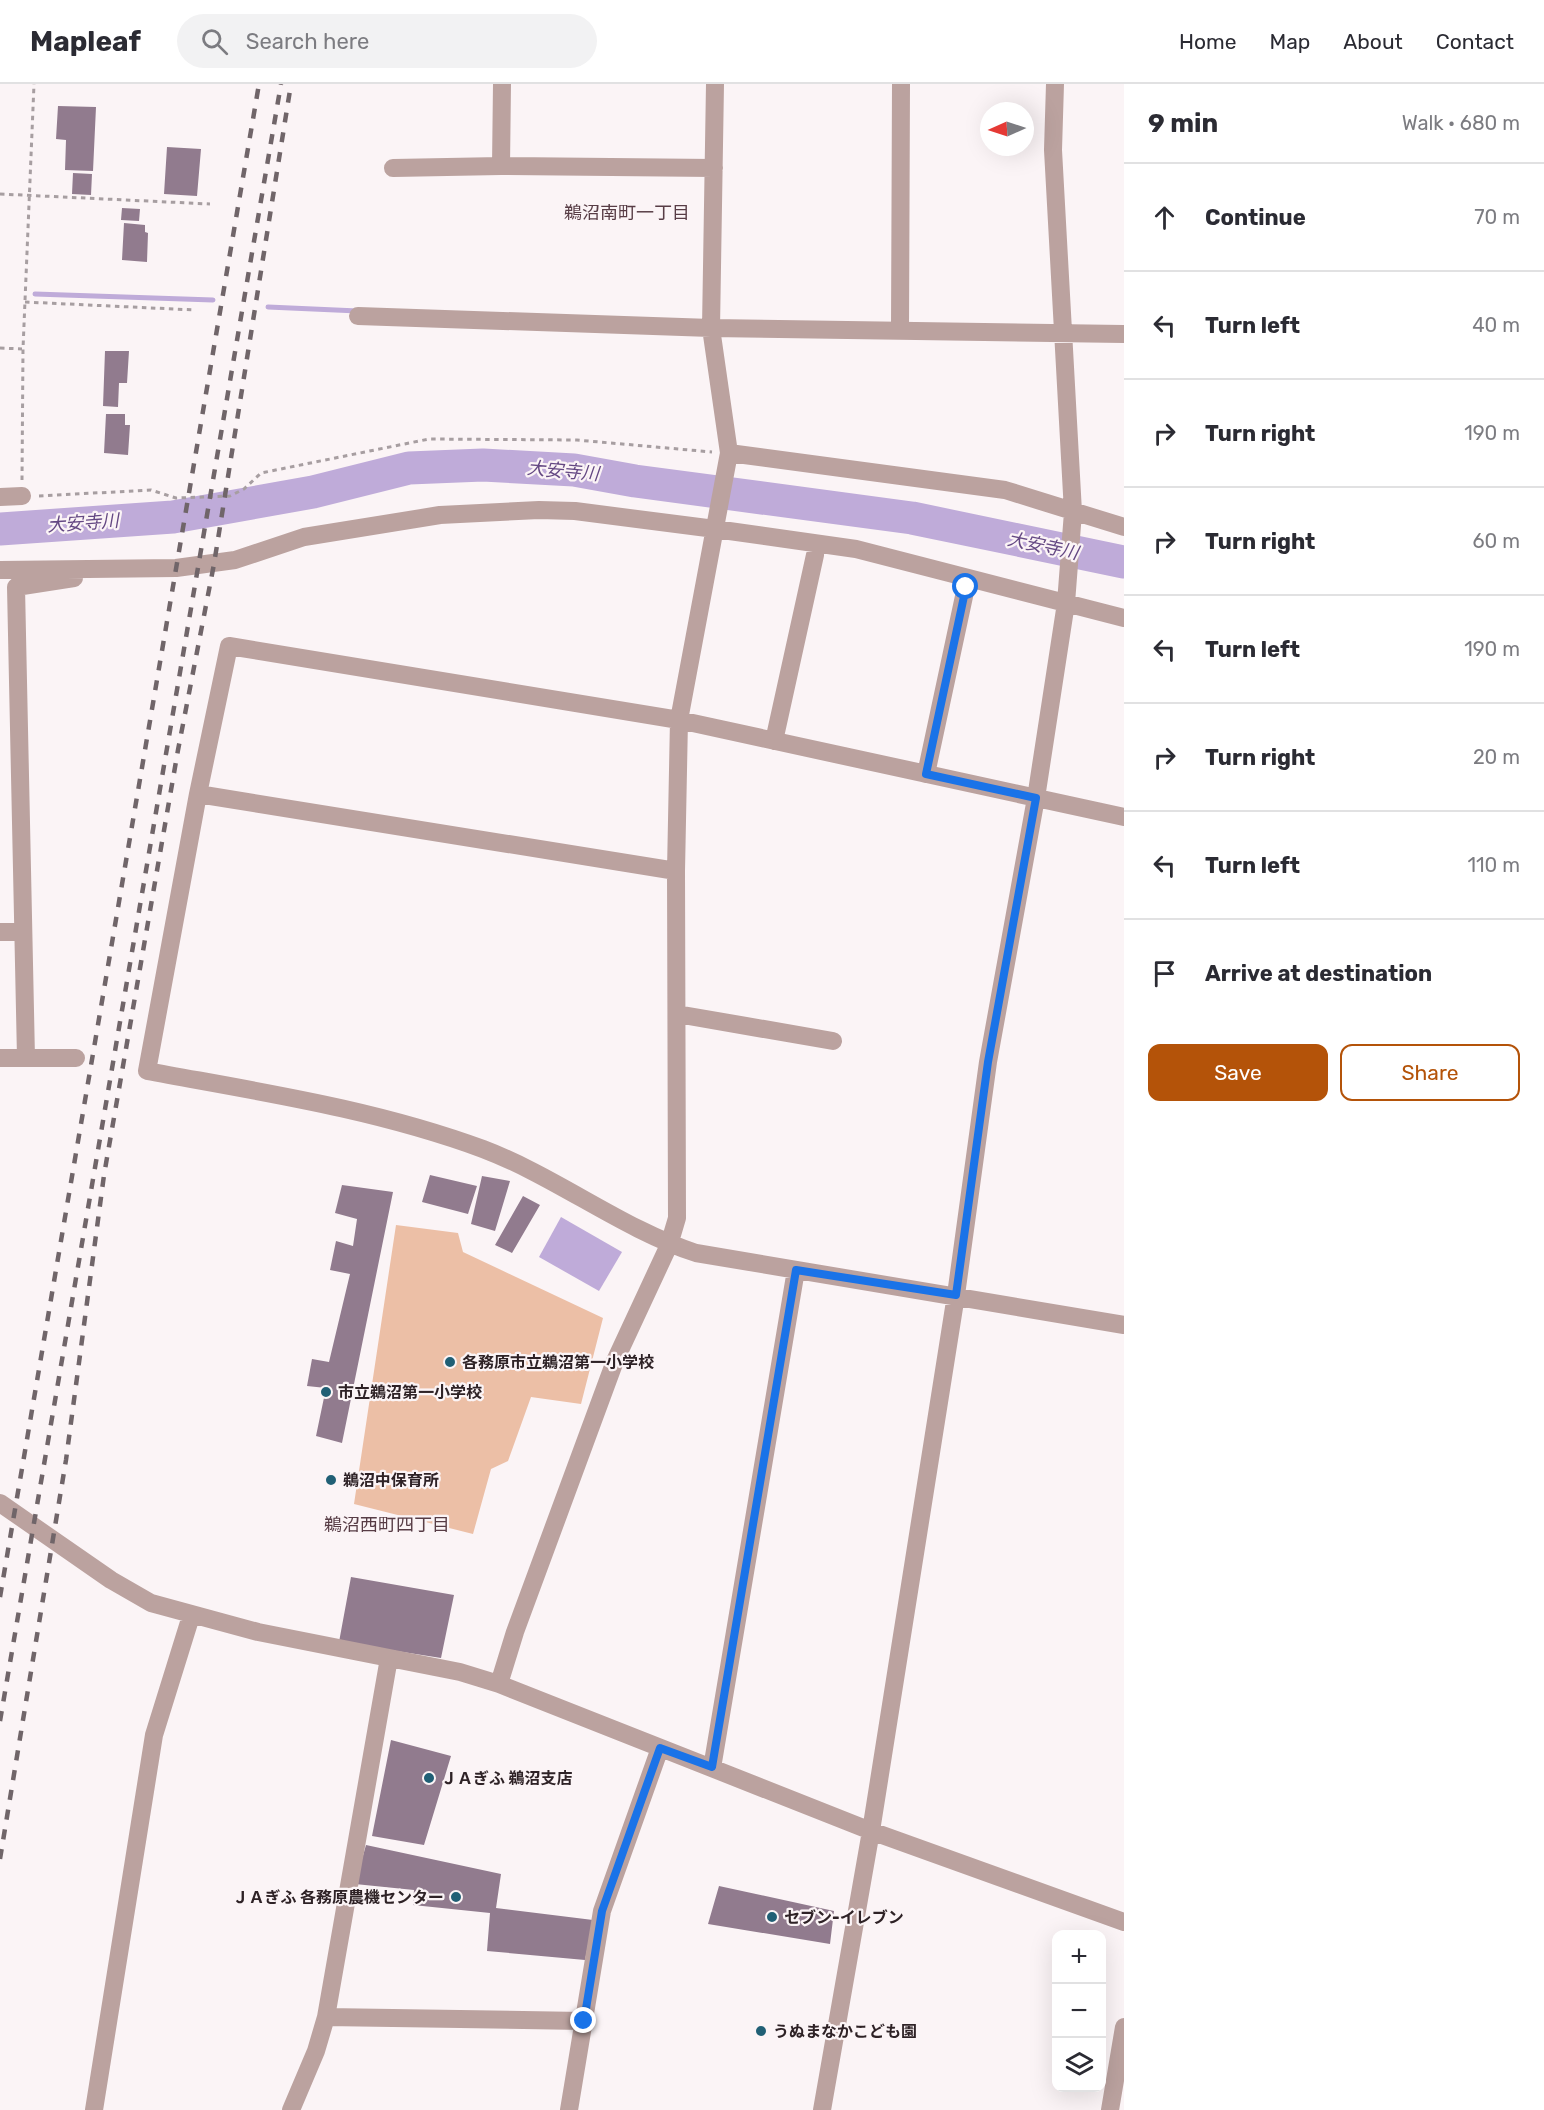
<!DOCTYPE html>
<html lang="en">
<head>
<meta charset="utf-8">
<style>
  :root { --surface:#fff; --page:#f2f2f3; --text:#2b2b33; --muted:#7c7c81; --line:#e1e1e2; --accent:#b45309 }
  body { margin:0; font-family:Rubik,"Noto Sans JP",sans-serif; background:var(--page); color:var(--text) }
  .controls { position:absolute; right:18px; bottom:18px; display:grid; overflow:hidden; border-radius:12px; box-shadow:0 6px 24px #0002 }
  .controls button { width:54px; height:54px; display:grid; place-items:center; padding:0; border:0; border-bottom:2px solid var(--line); background:var(--surface); color:var(--text); font:30px sans-serif }
  .compass { position:absolute; left:980px; top:18px; width:54px; height:54px; border-radius:50%; background:var(--surface); box-shadow:0 6px 24px #0002; rotate:267deg }
  .stop { position:absolute; width:18px; height:18px; margin:-14px; border:4px solid #1a73e8; border-radius:50%; background:#fff }
  .stop.end { background:#1a73e8; border-color:#fff; box-shadow:0 2px 6px #0008 }
  .list { margin:0; padding:0; list-style:none }
  h2 { display:flex; justify-content:space-between; align-items:center; height:78px; margin:0; padding:0 24px; font-size:26px }
  h2 small { font-size:20px; font-weight:400; color:var(--muted) }
  .list li { display:grid; grid-template-columns:39px 1fr auto; gap:18px; align-items:center; box-sizing:border-box; height:108px; padding:0 24px; border-top:2px solid var(--line) }
  .list b { display:block; font-size:22px; white-space:nowrap }
  .list em { font-size:20px; font-style:normal; color:var(--muted) }
  .actions { display:flex; gap:12px; padding:18px 24px }
  .actions a { flex:1; padding:14px 0; border:2px solid var(--accent); border-radius:12px; text-align:center; font-size:21px; color:var(--accent) }
  .actions .main { background:var(--accent); color:#fff }
  .icon { flex:none; width:33px; height:33px; fill:none; stroke:currentColor; stroke-width:2; stroke-linecap:round; stroke-linejoin:round }
  .map { position:relative; flex:none; width:1124px; height:2026px; overflow:hidden }
  header { display:flex; align-items:center; gap:36px; box-sizing:border-box; height:84px; padding:0 30px; background:var(--surface); border-bottom:2px solid var(--line) }
  header strong { font-size:28px }
  nav { display:flex; gap:33px; margin-inline-start:auto; font-size:21px }
  .search { width:420px; height:54px; background:var(--page); display:flex; align-items:center; gap:15px; box-sizing:border-box; padding:0 21px; border-radius:33px; color:var(--muted); font-size:22px }
  main { display:flex }
  aside { flex:1; background:var(--surface) }
  .map>svg:first-child { display:block }
  .green { fill:#ecbfa6 }
  .water { fill:#bfabd9 }
  .lines { fill:none; stroke-linecap:round; stroke-linejoin:round }
  .stream { stroke:#bfabd9; stroke-width:5 }
  .river { stroke:#bfabd9; stroke-width:33 }
  .building { fill:#917b8e }
  .path { stroke:#a79ea1; stroke-width:3; stroke-dasharray:4.5 4.5; stroke-linecap:butt }
  .minor { stroke:#bba29f; stroke-width:18 }
  .rail { stroke:#706569; stroke-width:4.5; stroke-dasharray:10 10; stroke-linecap:butt }
  .route { stroke:#1a73e8; stroke-width:8 }
  .poi-dot { fill:#205f75; stroke:#fbf4f6; stroke-width:2 }
  .labels { text-anchor:middle; dominant-baseline:central; stroke-width:4.5; stroke-linejoin:round; paint-order:stroke }
  .poi-label { font-size:16px; font-weight:bold; fill:#2e2226; stroke:#fbf4f6; text-anchor:start }
  .neighbourhood-label { font-size:18px; fill:#573c45; stroke:#fbf4f6 }
  .water-label { font-size:18px; font-style:italic; fill:#644883; stroke:#fbf4f6 }
</style>
</head>
<body>
<header>
<strong>Mapleaf</strong>
<div class="search"><svg class="icon" aria-label="search" viewBox="0 0 24 24"><circle cx="10" cy="10" r="6"/><path d="M15 15l6 6"/></svg>Search here</div>
<nav><a>Home</a><a>Map</a><a>About</a><a>Contact</a></nav>
</header>
<main>
<div class="map">
<svg width="1124" height="2026" viewBox="0 0 1124 2026">
  <rect width="100%" height="100%" fill="#fbf4f6"/>
  <path class="green" d="M396,1141L458,1149L463,1168L603,1234L581,1320L531,1313L508,1377L491,1385L473,1450L354,1420Z"/>
  <path class="water" d="M561,1133L622,1168L599,1207L539,1173Z"/>
  <g class="lines">
    <path class="stream" d="M35,210L213,216
      M268,223L358,227"/>
    <path class="river" d="M0,445L173,433L313,408L409,384L483,381L574,386L635,397L912,434L1124,478"/>
  </g>
  <path class="building" d="M58,22L96,23L93,87L65,86L66,56L56,55Z
    M167,63L201,65L197,112L164,110Z
    M73,89L92,90L91,111L72,110Z
    M122,124L140,125L139,137L121,136Z
    M124,139L145,141V148L148,149L147,178L122,176Z
    M105,267H129L127,299H119L118,323L103,322Z
    M106,330H125V341H130L128,371L104,369Z
    M430,1091L477,1102L468,1130L422,1118Z
    M482,1092L510,1097L495,1147L471,1140Z
    M342,1101L393,1108L342,1359L316,1352L326,1304L307,1302L312,1275L329,1278L350,1190L330,1186L336,1157L353,1162L357,1135L335,1129Z
    M523,1112L540,1121L512,1169L495,1161Z
    M351,1493L454,1511L441,1574L339,1558Z
    M391,1656L451,1672L424,1761L372,1752Z
    M366,1761L501,1790L496,1824L593,1836L585,1876L487,1867L490,1829L413,1821L414,1806L355,1800Z
    M719,1802L834,1827L830,1860L708,1840Z"/>
  <g class="lines">
    <path class="path" d="M0,110L210,120
      M25,218L195,226
      M0,264L22,265
      M22,396L23,265L34,0
      M39,412L151,406L176,414L230,412L244,405L261,389L429,355L577,356L712,368"/>
    <path class="minor" d="M502,0L501,82L714,84
      M393,84L501,82
      M358,232L711,244L1124,250
      M900,245L901,0
      M729,369L1005,406L1124,443
      M0,413L22,412
      M0,486L176,484L235,476L304,453L440,431L539,426L575,427L715,445L856,465L1124,534
      M774,657L815,471
      M926,690L966,503
      M198,710L229,562L679,636L1124,733
      M676,787L198,710L147,987C260,1008 375,1025 483,1065C557,1093 622,1145 696,1169L1124,1241
      M0,848H23
      M677,930L833,957
      M0,974H76
      M26,974L16,503L74,494
      M0,1419L111,1496L151,1519L258,1548L460,1588L499,1600L871,1747L1124,1838
      M499,1600L515,1548L615,1277L669,1161L677,1134L676,787L679,636L729,369L711,244L715,0
      M712,1684L796,1186
      M326,1933L583,1937
      M94,2026L154,1651L191,1532
      M291,2026L316,1967L326,1933L389,1574
      M569,2026L602,1827L660,1664
      M822,2026L871,1747L956,1211L988,978L1036,714L1066,519L1073,428L1053,66L1055,0
      M1110,2026L1124,1943"/>
    <path class="rail" d="M0,1513L259,0
      M0,1637L281,0
      M0,1775L66,1376L104,1091L178,666L214,480L291,0"/>
  </g>
  <g class="lines">
    <path class="route" d="M584,1937L602,1827L660,1664L712,1683L796,1186L956,1211L988,978L1036,714L926,690L966,503"/>
  </g>
  <g class="poi-dot">
    <circle cx="450" cy="1278" r="6"/>
    <circle cx="326" cy="1308" r="6"/>
    <circle cx="331" cy="1396" r="6"/>
    <circle cx="429" cy="1694" r="6"/>
    <circle cx="456" cy="1813" r="6"/>
    <circle cx="772" cy="1833" r="6"/>
    <circle cx="761" cy="1947" r="6"/>
  </g>
  <g class="labels">
    <g class="poi-label">
      <text x="462" y="1278">各務原市立鵜沼第一小学校</text>
      <text x="338" y="1308">市立鵜沼第一小学校</text>
      <text x="343" y="1396">鵜沼中保育所</text>
      <text x="441" y="1694">ＪＡぎふ 鵜沼支店</text>
      <text x="444" y="1813" text-anchor="end">ＪＡぎふ 各務原農機センター</text>
      <text x="784" y="1833">セブン-イレブン</text>
      <text x="773" y="1947">うぬまなかこども園</text>
    </g>
    <g class="neighbourhood-label">
      <text x="627" y="129">鵜沼南町一丁目</text>
      <text x="387" y="1441">鵜沼西町四丁目</text>
    </g>
    <g class="water-label">
      <text transform="translate(563 387) rotate(5)">大安寺川</text>
      <text transform="translate(83 439) rotate(-4)">大安寺川</text>
      <text transform="translate(1043 462) rotate(12)">大安寺川</text>
    </g>
  </g>
</svg>
<div class="controls">
<button>+</button>
<button>−</button>
<button><svg class="icon" aria-label="layers" viewBox="0 0 24 24"><path d="M12 4l9 5-9 5-9-5zM3 14l9 5 9-5"/></svg></button>
</div>
<svg class="compass" viewBox="-18 -18 36 36"><path d="M0-13l5 13h-10z" fill="#e53935"/><path d="M0 13l5-13h-10z" fill="#7c7c81"/></svg>
<div class="stop" style="left:966px;top:503px"></div>
<div class="stop end" style="left:584px;top:1937px"></div>
</div>
<aside>
<h2>9 min<small>Walk · 680 m</small></h2>
<ul class="list">
<li><svg class="icon" aria-label="ahead" viewBox="0 0 24 24"><path d="M12 20V5M6 11l6-6 6 6"/></svg><div><b>Continue</b></div><em>70 m</em></li>
<li><svg class="icon" aria-label="left" viewBox="0 0 24 24"><path d="M17 20v-9H6M10 6l-5 5 5 5"/></svg><div><b>Turn left</b></div><em>40 m</em></li>
<li><svg class="icon" aria-label="right" viewBox="0 0 24 24"><path d="M7 20v-9h11M14 6l5 5-5 5"/></svg><div><b>Turn right</b></div><em>190 m</em></li>
<li><svg class="icon" aria-label="right" viewBox="0 0 24 24"><path d="M7 20v-9h11M14 6l5 5-5 5"/></svg><div><b>Turn right</b></div><em>60 m</em></li>
<li><svg class="icon" aria-label="left" viewBox="0 0 24 24"><path d="M17 20v-9H6M10 6l-5 5 5 5"/></svg><div><b>Turn left</b></div><em>190 m</em></li>
<li><svg class="icon" aria-label="right" viewBox="0 0 24 24"><path d="M7 20v-9h11M14 6l5 5-5 5"/></svg><div><b>Turn right</b></div><em>20 m</em></li>
<li><svg class="icon" aria-label="left" viewBox="0 0 24 24"><path d="M17 20v-9H6M10 6l-5 5 5 5"/></svg><div><b>Turn left</b></div><em>110 m</em></li>
<li><svg class="icon" aria-label="arrive" viewBox="0 0 24 24"><path d="M6 21V4h12l-3 4 3 4H6"/></svg><div><b>Arrive at destination</b></div></li>
</ul>
<div class="actions"><a class="main">Save</a><a>Share</a></div>
</aside>
</main>
</body>
</html>
